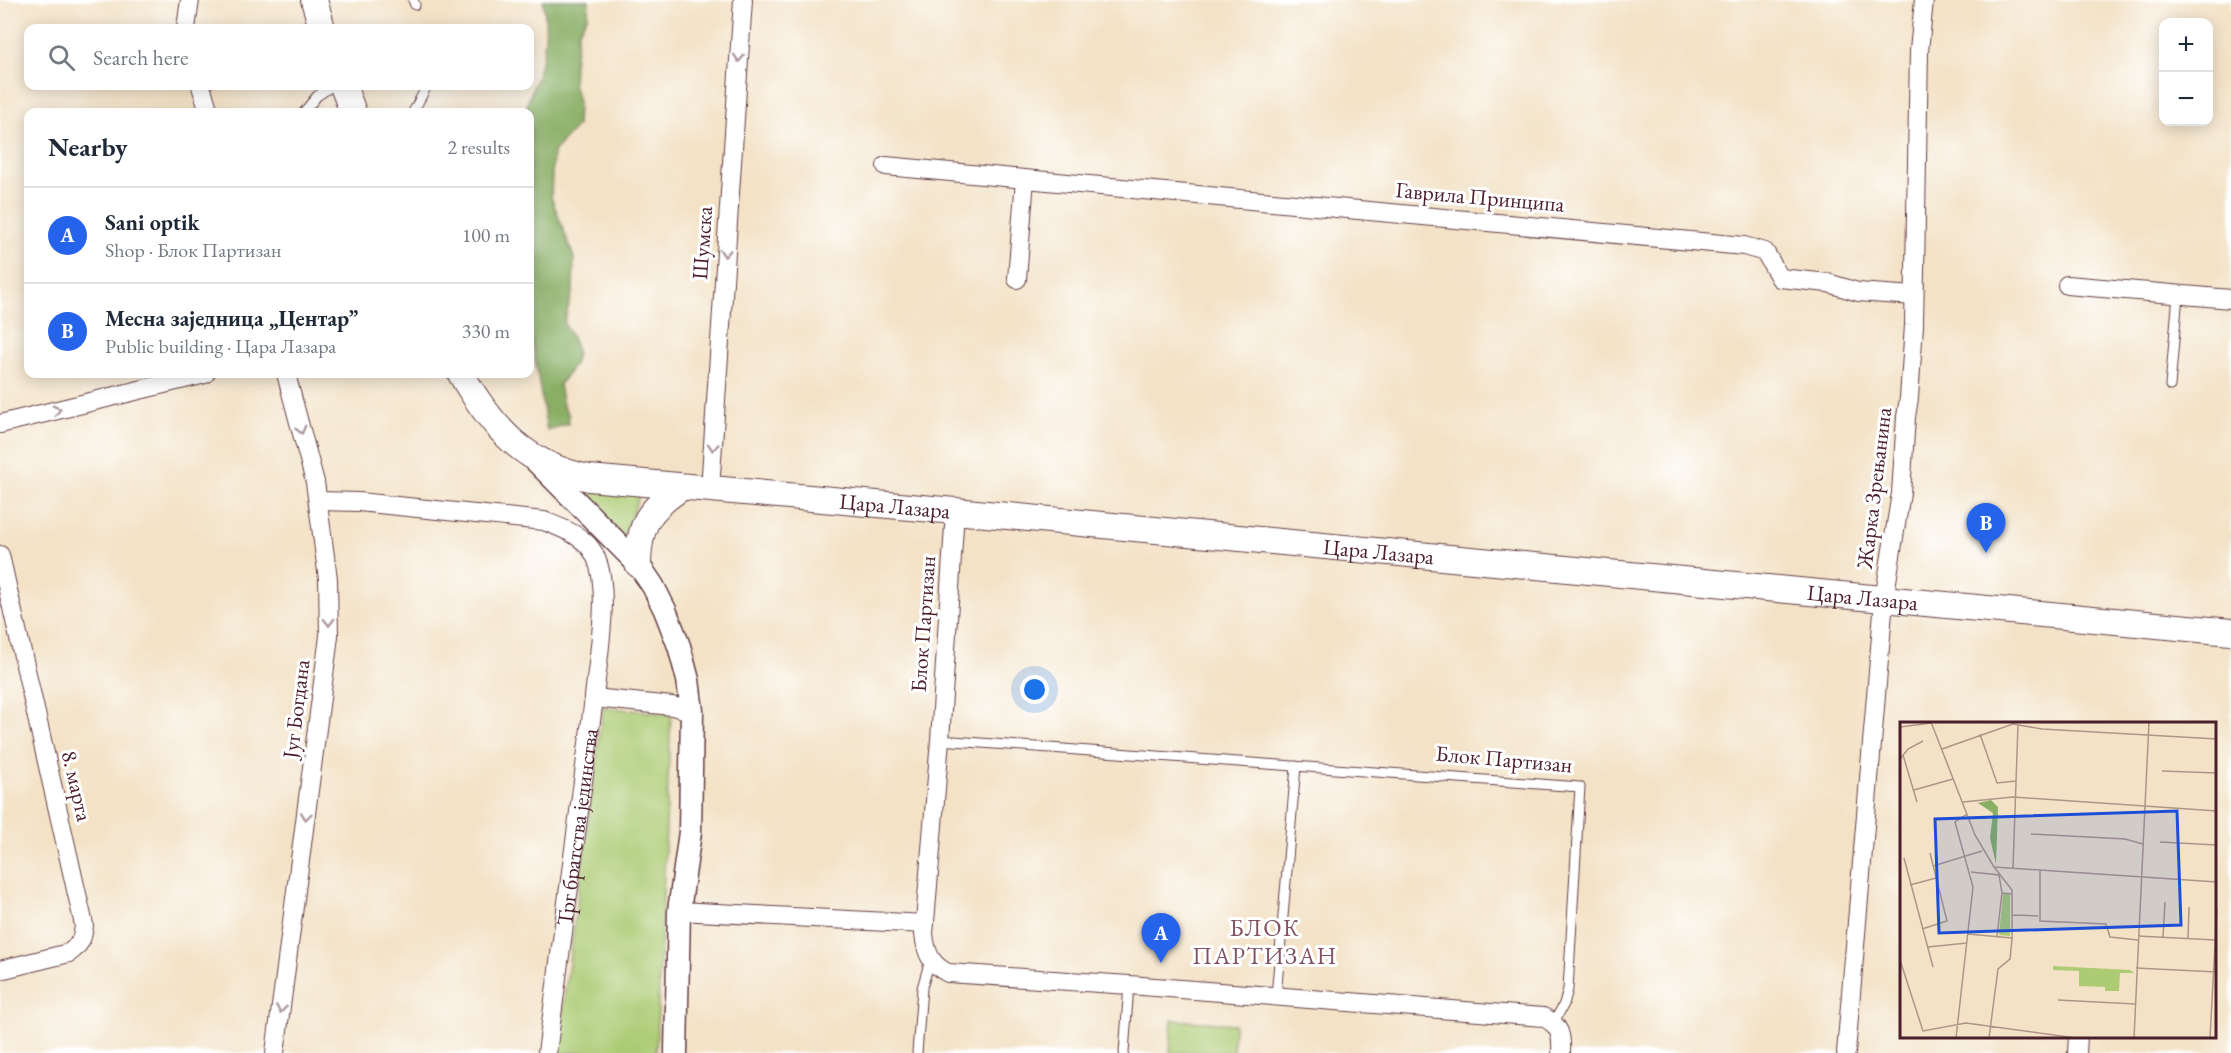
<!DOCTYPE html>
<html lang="en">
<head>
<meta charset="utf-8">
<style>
  :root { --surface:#fff; --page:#f2f2f3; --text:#1f2937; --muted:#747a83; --line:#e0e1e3; --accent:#2563eb }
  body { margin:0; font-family:"EB Garamond",serif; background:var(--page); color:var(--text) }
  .controls { position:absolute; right:18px; top:18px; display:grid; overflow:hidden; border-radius:12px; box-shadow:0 3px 15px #0003 }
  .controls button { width:54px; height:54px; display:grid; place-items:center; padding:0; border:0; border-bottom:2px solid var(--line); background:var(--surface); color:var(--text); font:30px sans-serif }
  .you { position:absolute; left:1035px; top:690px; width:21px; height:21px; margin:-15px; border:4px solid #fff; border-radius:50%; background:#1a73e8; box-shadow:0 0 0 9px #1a73e833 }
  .badge { display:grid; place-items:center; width:39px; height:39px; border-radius:50%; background:var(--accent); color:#fff; font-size:20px; font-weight:700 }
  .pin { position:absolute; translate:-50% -50px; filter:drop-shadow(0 2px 3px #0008) }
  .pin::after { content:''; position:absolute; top:32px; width:21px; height:18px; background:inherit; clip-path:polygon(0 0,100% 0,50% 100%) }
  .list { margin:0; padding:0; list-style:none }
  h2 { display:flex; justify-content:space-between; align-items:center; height:78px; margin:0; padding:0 24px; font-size:26px }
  h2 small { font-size:20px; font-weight:400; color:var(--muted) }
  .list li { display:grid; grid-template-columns:39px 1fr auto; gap:18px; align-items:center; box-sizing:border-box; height:96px; padding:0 24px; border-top:2px solid var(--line) }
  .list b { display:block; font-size:22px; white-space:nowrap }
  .list p { margin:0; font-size:20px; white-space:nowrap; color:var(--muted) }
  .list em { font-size:20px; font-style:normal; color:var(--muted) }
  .icon { flex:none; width:33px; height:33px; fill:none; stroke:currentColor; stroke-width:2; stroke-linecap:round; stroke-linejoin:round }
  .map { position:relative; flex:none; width:2231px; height:1053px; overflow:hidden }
  .search { position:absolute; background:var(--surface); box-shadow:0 3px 15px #0003; left:24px; top:24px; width:510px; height:66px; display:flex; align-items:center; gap:15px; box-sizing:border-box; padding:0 21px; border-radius:12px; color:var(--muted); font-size:22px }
  .panel { position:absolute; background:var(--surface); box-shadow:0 3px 15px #0003; left:24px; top:108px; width:510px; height:270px; border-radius:12px }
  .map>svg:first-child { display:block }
  .green { fill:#accb73; stroke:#7b754f; stroke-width:1.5 }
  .forest { fill:#89af65; stroke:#6a6748; stroke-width:1.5 }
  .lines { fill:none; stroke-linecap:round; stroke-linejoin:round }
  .service-casing { stroke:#633c42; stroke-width:11 }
  .minor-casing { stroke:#633c42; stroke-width:20 }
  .tertiary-casing { stroke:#633c42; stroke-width:25 }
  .secondary-casing { stroke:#633c42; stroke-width:28 }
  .service { stroke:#fff; stroke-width:9 }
  .minor { stroke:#fff; stroke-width:18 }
  .tertiary { stroke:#fff; stroke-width:22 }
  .secondary { stroke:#fff; stroke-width:26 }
  .oneway { stroke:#ae9aa0 }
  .labels { text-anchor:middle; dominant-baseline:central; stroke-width:6; stroke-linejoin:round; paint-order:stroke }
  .street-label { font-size:22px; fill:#4a1f2b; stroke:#fff }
  .neighbourhood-label { font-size:24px; letter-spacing:1.5px; fill:#805262; stroke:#fff }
  .inset-road { fill:none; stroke:#af9488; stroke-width:1.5 }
  .view { fill:#1d4ed8; fill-opacity:0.15; stroke:#1d4ed8; stroke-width:3 }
  .inset-edge { fill:none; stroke:#4a1f2b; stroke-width:3 }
</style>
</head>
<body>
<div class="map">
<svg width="2231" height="1053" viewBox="0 0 2231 1053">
  <rect width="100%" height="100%" fill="#fff"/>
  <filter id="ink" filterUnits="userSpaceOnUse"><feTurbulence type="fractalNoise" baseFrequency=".0167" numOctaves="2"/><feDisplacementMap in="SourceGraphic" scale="12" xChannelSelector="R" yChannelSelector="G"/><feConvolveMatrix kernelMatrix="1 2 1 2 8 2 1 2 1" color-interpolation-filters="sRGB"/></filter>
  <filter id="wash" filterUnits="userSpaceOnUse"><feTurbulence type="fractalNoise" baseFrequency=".008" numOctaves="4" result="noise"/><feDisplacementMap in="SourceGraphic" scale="24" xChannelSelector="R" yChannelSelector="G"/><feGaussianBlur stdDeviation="1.35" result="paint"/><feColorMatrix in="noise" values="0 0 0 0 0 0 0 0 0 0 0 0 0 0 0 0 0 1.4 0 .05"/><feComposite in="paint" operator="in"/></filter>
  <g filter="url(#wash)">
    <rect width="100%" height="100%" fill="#f3e2c6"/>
    <path class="green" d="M585,486L641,491L626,531L622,535L584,496Z
      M603,707L671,714L656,1053H557Z
      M1172,1020L1234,1024L1233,1053H1170Z"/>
    <path class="forest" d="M543,0H589L588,15L578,32L574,64L573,83L578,102L577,126L553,152L551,197L574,258L573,290L564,323C582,355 581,357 559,385L563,406L569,415L568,424L547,430L530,330V112H526C527,100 533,88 537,76C545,53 548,24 543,0Z"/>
  </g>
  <g filter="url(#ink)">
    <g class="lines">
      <defs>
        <path id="service" d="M413,0L415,5
          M304,112L317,96L332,86
          M413,112L427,86
          M2170,386L2178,295
          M940,740L1580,787L1568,989L1564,1004L1554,1022
          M1276,997L1296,766
          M917,1053L922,988L930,960
          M1124,1053L1129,985"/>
        <g id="minor">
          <path d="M186,28L190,0"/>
          <path d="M201,86L209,112"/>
          <path d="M886,166L1744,246L1765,252L1780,278L1828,283L1858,292L1914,296"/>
          <path d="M1017,279L1025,179"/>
          <path d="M2067,285L2231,299"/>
          <path d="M0,424L205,374"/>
          <path d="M710,489L743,0"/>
          <path d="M318,501L359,502L544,521C561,528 580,534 591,549C614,579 597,661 594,698"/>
          <path d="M955,511L940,740L924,934C926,953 931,965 948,973L1129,985L1543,1017C1560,1025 1562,1035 1561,1053"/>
          <path d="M0,555L84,925C83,938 80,945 69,953L0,970"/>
          <path d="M679,911L925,924"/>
          <path d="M275,1053L329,636L328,579L315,482L286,374"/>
          <path id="s1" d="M547,1053L594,698L672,706L692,711"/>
          <path d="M1846,1053L1884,600L1901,493L1906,417L1909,398L1914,325L1919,51L1924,0"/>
          <path d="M2077,1053L2078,1036"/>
        </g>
        <path id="tertiary" d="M536,461L638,564L653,586L665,610L679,646L688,680L692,711L690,832L679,911L676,1053"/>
        <g id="secondary">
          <path d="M314,0L322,28"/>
          <path d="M343,86L353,112"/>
          <path id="s2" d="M461,374C493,429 525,465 589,478L955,511L2231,632"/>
          <path d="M638,564C639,523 649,509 682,487"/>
        </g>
      </defs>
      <use href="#service" class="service-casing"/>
      <use href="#minor" class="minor-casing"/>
      <use href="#tertiary" class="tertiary-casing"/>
      <use href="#secondary" class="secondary-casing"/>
      <use href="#service" class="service"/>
      <use href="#minor" class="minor"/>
      <use href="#tertiary" class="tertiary"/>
      <use href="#secondary" class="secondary"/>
    </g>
    <defs><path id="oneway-chevron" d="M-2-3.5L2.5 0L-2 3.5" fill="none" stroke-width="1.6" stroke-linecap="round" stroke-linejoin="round" transform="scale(1.5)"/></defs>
    <g class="oneway">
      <use href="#oneway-chevron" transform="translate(739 58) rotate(94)"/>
      <use href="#oneway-chevron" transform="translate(725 253) rotate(94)"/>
      <use href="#oneway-chevron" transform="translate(57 410) rotate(-14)"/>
      <use href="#oneway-chevron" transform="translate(301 430) rotate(75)"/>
      <use href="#oneway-chevron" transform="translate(713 447) rotate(94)"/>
      <use href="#oneway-chevron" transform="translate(329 622) rotate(89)"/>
      <use href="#oneway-chevron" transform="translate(306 816) rotate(97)"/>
      <use href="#oneway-chevron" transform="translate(281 1009) rotate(97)"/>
    </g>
  </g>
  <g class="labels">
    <g class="street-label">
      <text transform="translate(1480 197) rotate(5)">Гаврила Принципа</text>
      <text transform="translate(702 243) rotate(-86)">Шумска</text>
      <text transform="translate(1874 488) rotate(-83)">Жарка Зрењанина</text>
      <text stroke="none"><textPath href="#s2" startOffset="478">Цара Лазара</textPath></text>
      <text stroke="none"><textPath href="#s2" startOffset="964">Цара Лазара</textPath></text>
      <text stroke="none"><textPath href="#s2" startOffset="1450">Цара Лазара</textPath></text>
      <text transform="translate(923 624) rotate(-86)">Блок Партизан</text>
      <text transform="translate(296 709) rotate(-83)">Југ Богдана</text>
      <text transform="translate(1504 759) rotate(5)">Блок Партизан</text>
      <text transform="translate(77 786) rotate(77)">8. марта</text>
      <text stroke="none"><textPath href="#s1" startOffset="228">Трг братства јединства</textPath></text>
    </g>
    <g class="neighbourhood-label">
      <text x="1265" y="927">БЛОК<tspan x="1265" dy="28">ПАРТИЗАН</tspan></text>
    </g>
  </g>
  <g transform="translate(1900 722)">
    <rect width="316" height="316" fill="#f3e2c6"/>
    <path d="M103,172H110V214L99,213ZM153,244L230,248L234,251H220L219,269H205V265L179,264V249L153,248Z" fill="#accb73"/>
    <path d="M91,78L98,85L96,142L90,116L93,91L78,81Z" fill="#89af65"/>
    <path class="inset-road" d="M31,0L75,113L94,145L317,160M0,5L31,1M80,12L97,61L116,59M42,27L113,2L142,7L317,17M3,33L17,80M0,37L8,27L23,19M262,49L317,51M14,68L53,57M63,80L113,75L317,89M131,112L225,117L243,122M260,120L317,123M4,136L33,245M33,144L82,129M113,146L118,3M140,149V199L206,202L210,215L238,218M71,150L99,153L102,171M10,163L36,156M112,193L138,194M22,207L47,199L30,131M68,212L112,216M97,214L102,171L112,172M238,214L315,218M263,215L265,180M288,216L289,185M28,225L67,221M0,238L23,309L66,301L176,316M236,246L317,250M158,278L235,282M56,316L73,165L55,100L67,92M89,316L98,247L110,237L112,217V168L94,145M234,316L249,0M310,316L317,186"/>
    <path class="view" d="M277,89L281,203L39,211L35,97Z"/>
    <rect width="316" height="316" class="inset-edge"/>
  </g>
</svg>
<div class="controls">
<button>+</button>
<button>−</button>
</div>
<div class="you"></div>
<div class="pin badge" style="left:1161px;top:963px">A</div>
<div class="pin badge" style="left:1986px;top:553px">B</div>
<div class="search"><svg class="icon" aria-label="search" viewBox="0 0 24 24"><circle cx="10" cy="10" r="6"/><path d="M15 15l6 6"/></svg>Search here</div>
<section class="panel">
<h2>Nearby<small>2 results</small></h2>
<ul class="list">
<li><span class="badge">A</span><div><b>Sani optik</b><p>Shop · Блок Партизан</p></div><em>100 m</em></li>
<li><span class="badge">B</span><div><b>Месна заједница „Центар”</b><p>Public building · Цара Лазара</p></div><em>330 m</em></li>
</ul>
</section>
</div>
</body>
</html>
